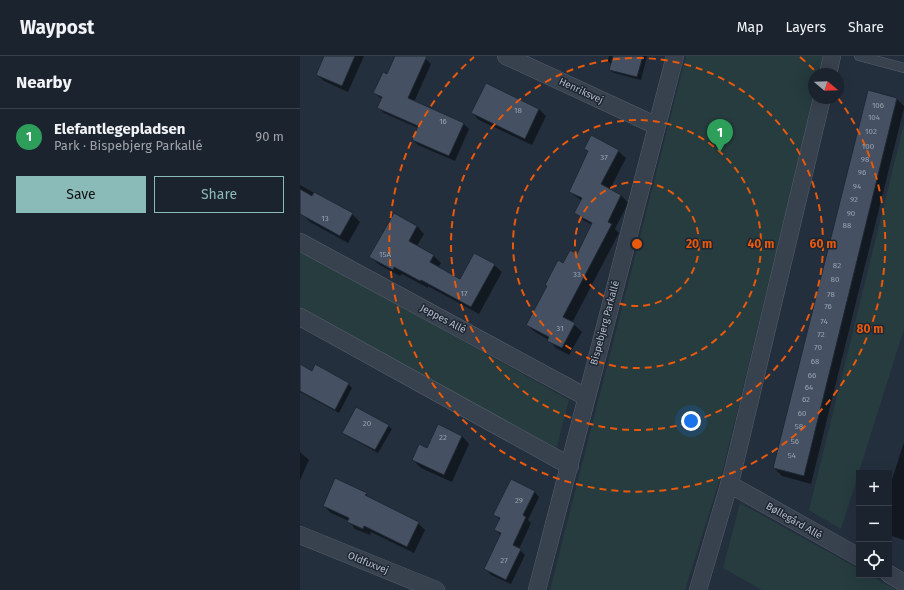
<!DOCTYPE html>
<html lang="en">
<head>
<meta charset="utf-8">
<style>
  :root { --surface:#1b232e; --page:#242b36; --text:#f1f3f6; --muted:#a0a4aa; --line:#39404a; --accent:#8bbbb9 }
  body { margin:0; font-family:"Fira Sans",sans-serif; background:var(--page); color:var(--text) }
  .controls { position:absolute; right:12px; bottom:12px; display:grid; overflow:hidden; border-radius:0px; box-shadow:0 4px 16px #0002 }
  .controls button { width:36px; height:36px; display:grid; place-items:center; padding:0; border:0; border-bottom:1px solid var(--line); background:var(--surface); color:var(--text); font:20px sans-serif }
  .compass { position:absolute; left:508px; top:12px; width:36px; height:36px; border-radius:50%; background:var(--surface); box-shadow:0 4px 16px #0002; rotate:109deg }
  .you { position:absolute; left:391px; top:365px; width:14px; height:14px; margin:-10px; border:3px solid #fff; border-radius:50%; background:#1a73e8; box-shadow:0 0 0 6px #1a73e833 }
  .badge { display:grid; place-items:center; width:26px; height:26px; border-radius:50%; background:var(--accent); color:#fff; font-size:13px; font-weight:700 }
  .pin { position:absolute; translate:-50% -33px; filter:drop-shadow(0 1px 2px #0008) }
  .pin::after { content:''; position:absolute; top:21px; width:14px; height:12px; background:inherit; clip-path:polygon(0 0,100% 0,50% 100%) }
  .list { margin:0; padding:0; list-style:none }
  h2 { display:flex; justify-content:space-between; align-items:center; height:52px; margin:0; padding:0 16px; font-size:17px }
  h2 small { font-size:13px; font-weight:400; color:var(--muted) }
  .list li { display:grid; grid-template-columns:26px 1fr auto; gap:12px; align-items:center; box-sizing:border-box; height:56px; padding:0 16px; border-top:1px solid var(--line) }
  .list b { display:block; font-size:15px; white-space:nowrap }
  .list p { margin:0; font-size:13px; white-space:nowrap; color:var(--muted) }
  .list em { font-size:13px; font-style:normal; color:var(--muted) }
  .actions { display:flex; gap:8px; padding:12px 16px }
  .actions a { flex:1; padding:9px 0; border:1px solid var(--accent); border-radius:0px; text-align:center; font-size:14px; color:var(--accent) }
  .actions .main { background:var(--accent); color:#111 }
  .icon { flex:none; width:22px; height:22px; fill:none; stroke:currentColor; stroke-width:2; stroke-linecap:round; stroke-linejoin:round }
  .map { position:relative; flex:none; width:604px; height:534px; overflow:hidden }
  header { display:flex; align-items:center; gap:24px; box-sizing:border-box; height:56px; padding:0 20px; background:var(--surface); border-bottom:1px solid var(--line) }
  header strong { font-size:19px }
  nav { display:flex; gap:22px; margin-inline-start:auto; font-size:14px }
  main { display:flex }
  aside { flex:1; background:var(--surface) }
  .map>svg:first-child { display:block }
  .green { fill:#263c3f }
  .shadow { fill:#0007 }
  .building { fill:#455162; stroke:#1f2835 }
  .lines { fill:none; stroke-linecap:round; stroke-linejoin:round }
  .service-casing { stroke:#565f6c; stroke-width:10 }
  .minor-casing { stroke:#565f6c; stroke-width:18 }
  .service { stroke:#38414e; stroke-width:9 }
  .minor { stroke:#38414e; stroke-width:17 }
  .ring { fill:none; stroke:#e8590c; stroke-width:2; stroke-dasharray:7 5 }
  .labels { text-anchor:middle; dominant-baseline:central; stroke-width:3; stroke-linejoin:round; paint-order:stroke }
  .number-label { font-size:8px; fill:#98a1af }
  .street-label { font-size:10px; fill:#b4bcc9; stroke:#1d2633 }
  .centre { fill:#e8590c; stroke:#1d2633; stroke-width:2 }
  .ring-label { font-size:12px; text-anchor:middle; font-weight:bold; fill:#e8590c; stroke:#1d2633; stroke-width:3; stroke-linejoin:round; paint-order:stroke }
</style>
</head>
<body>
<header>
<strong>Waypost</strong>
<nav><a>Map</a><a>Layers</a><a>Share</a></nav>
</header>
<main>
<aside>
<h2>Nearby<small></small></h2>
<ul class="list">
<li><span class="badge" style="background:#2e9e5b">1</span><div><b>Elefantlegepladsen</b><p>Park · Bispebjerg Parkallé</p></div><em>90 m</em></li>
</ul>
<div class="actions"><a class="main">Save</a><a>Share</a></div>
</aside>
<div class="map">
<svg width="604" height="534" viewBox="0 0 604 534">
  <rect width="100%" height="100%" fill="#242f3e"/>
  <path class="green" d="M386,0H524L520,18H514V41L423,413L385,534H250Z
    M604,68V273L541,473L509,454Z
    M0,193L269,344L256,394L0,254Z
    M440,447L559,513V519H569L596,534H462L423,512Z"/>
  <path class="shadow" d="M25,0H64L48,36L24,25L17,19Z
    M97,0H120L126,3L131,8L114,46L164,68L169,73L155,105L118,89L113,84L118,72L84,57L79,52L82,43L74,37L88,19Z
    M309,0H347L341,24L314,17L310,14L311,9L308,5Z
    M597,43L604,50V52L511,428L482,420L474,412Z
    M239,53L246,60L232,89L179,64L172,57Z
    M285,93L318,95L326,102L310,133L321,139L328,147L315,173L319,177L272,267L282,276L269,299L256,292L249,284L235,276L227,269L264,208L277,199L292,169L283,164L275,157L282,145L270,136L288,97Z
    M0,129L52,158L60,166L48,187L10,166L0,156Z
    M117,170L124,178L117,190L134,200L141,207L138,212L160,224L194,209L202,216L179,258L128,230V232L102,218L100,220L78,208L71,201Z
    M0,309L12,316L48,328L52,332L39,357L0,336Z
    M88,370L92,373L78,397L47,380L43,377Z
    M162,380L169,388L152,426L121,412L113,404L127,393Z
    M604,386V484L589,479V433Z
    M0,396L9,404L0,424Z
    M234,435L239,441L228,464L231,467L219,493L225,499L211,528L191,519L186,513L201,479L195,474L200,464L195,459Z
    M66,438L72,444L118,467L125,474L114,497L71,476L70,479L55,473L49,465L31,457L24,450Z"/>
  <path class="building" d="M24,0H55L42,30L16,19Z
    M95,0H127L108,42L164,67L149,100L112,84L118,70L77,52L82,41L73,37L83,16L87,18Z
    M313,0H343L337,21L309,14Z
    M186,27L239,53L225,83L171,57Z
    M568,34L597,42L504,420L473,412Z
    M291,79L319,94L301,128L321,139L308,166L312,168L263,261L275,267L262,292L247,285L249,281L226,269L247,230L245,229L258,204L263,207L270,194L277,198L292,167L274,157L282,142L269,136L288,95L284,93Z
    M0,133L12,140L14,136L53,157L40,180L0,158Z
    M94,157L117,170L109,185L134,199L130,206L160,223L174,197L195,208L171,251L121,224L120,225L94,211L93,214L69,201Z
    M0,308L12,315L15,308L49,327L35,354L0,335Z
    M56,351L89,369L75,394L42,377Z
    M138,368L162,380L144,419L112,404L119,388L127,392Z
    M35,422L67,437L65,439L119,466L107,491L64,470L63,473L47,466L49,462L23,450Z
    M211,423L235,435L223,459L226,461L213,489L221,493L206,524L184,513L201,477L194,474L200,462L193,459Z"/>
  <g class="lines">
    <defs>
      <path id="service" d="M559,0L604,12"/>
      <path id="minor" d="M206,0L357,70
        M528,18L532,0
        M0,186L286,341
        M0,261L270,410
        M429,428L559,501
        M0,479L136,534
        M589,518L604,527
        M237,534L375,0
        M398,534L433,415L522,42"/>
    </defs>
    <use href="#service" class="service-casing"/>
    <use href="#minor" class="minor-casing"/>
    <use href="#service" class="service"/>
    <use href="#minor" class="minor"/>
  </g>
  <g class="ring">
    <circle cx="337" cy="188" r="62"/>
    <circle cx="337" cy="188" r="124"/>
    <circle cx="337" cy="188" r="186"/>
    <path d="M500 1A248 248 0 0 1 517 17M538 42A248 248 0 1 1 174 1"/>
  </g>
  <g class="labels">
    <g class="number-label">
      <text x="578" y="49">106</text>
      <text x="218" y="54">18</text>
      <text x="574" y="61">104</text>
      <text x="143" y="65">16</text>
      <text x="571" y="75">102</text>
      <text x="568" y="90">100</text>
      <text x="304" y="101">37</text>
      <text x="565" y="103">98</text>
      <text x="562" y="116">96</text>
      <text x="557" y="130">94</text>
      <text x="554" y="143">92</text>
      <text x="551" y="157">90</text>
      <text x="25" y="162">13</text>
      <text x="547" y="169">88</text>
      <text x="85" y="198">15A</text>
      <text x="537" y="209">82</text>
      <text x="277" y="218">33</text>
      <text x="535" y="223">80</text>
      <text x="164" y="237">17</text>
      <text x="531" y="238">78</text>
      <text x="528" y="250">76</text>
      <text x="524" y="265">74</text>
      <text x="260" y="272">31</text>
      <text x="521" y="278">72</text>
      <text x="518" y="291">70</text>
      <text x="515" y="305">68</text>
      <text x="512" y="319">66</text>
      <text x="509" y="331">64</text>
      <text x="506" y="343">62</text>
      <text x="502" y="357">60</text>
      <text x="67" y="367">20</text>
      <text x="499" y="370">58</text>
      <text x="143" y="381">22</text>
      <text x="495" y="385">56</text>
      <text x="492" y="399">54</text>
      <text x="219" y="444">29</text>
      <text x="204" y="504">27</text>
    </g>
    <g class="street-label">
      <text transform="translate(281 35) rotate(25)">Henriksvej</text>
      <text transform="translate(143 263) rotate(28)">Jeppes Allé</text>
      <text transform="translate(305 267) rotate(-75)">Bispebjerg Parkallé</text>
      <text transform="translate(494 465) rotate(30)">Bøllegård Allé</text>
      <text transform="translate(68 507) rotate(22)">Oldfuxvej</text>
    </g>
  </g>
  <circle cx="337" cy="188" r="6" class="centre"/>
  <g class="ring-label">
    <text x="399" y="192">20 m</text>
    <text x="461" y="192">40 m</text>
    <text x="523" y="192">60 m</text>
    <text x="570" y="277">80 m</text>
  </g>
</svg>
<div class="controls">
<button>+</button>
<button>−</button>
<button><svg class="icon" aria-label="locate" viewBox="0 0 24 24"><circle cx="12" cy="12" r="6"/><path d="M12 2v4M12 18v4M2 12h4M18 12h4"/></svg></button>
</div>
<svg class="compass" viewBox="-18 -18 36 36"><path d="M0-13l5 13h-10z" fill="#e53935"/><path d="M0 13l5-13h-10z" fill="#a0a4aa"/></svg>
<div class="you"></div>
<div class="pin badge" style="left:420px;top:96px;background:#2e9e5b">1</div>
</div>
</main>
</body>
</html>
